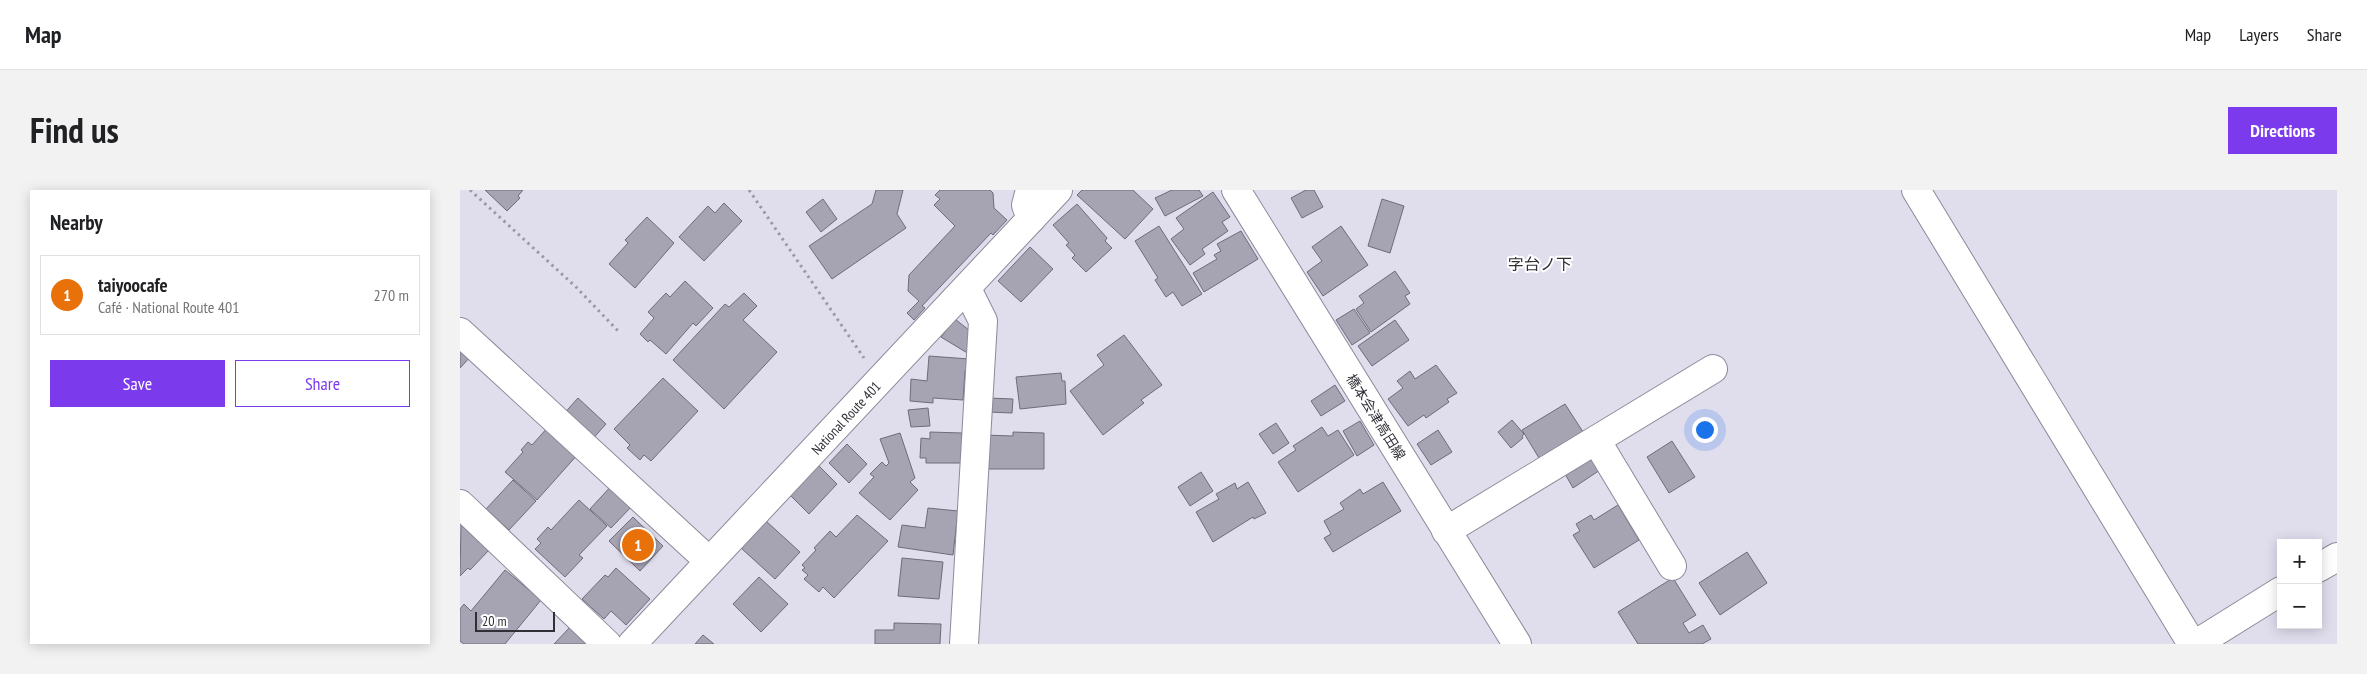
<!DOCTYPE html>
<html lang="en">
<head>
<meta charset="utf-8">
<style>
  :root { --surface:#fff; --page:#f2f2f2; --text:#202124; --muted:#757577; --line:#e0e0e0; --accent:#7c3aed }
  body { margin:0; font-family:"PT Sans Narrow","Noto Sans JP",sans-serif; background:var(--page); color:var(--text) }
  .controls { position:absolute; right:15px; bottom:15px; display:grid; overflow:hidden; border-radius:0px; box-shadow:0 2px 12px #0003 }
  .controls button { width:45px; height:45px; display:grid; place-items:center; padding:0; border:0; border-bottom:1px solid var(--line); background:var(--surface); color:var(--text); font:25px sans-serif }
  .scale { position:absolute; left:15px; bottom:12px; width:80px; box-sizing:border-box; padding-left:5px; border:2px solid #312f36; border-top:0; font-size:14px; line-height:18px; white-space:nowrap; color:#312f36; -webkit-text-stroke:4px #fff; paint-order:stroke }
  .you { position:absolute; left:1244px; top:239px; width:18px; height:18px; margin:-12px; border:4px solid #fff; border-radius:50%; background:#1a73e8; box-shadow:0 0 0 8px #1a73e833 }
  .badge { display:grid; place-items:center; width:32px; height:32px; border-radius:50%; background:var(--accent); color:#fff; font-size:16px; font-weight:700 }
  .pin { position:absolute; translate:-50% -50%; border:2px solid #fff; box-shadow:0 1px 5px #0006 }
  .list { margin:0; padding:0; list-style:none }
  h2 { display:flex; justify-content:space-between; align-items:center; height:65px; margin:0; padding:0 20px; font-size:21px }
  h2 small { font-size:16px; font-weight:400; color:var(--muted) }
  .list li { display:grid; grid-template-columns:32px 1fr auto; gap:15px; align-items:center; box-sizing:border-box; height:80px; margin:0 10px 10px; padding:0 10px; border:1px solid var(--line); border-radius:0px }
  .list b { display:block; font-size:19px; white-space:nowrap }
  .list p { margin:0; font-size:16px; white-space:nowrap; color:var(--muted) }
  .list em { font-size:16px; font-style:normal; color:var(--muted) }
  .actions { display:flex; gap:10px; padding:15px 20px }
  .actions a { flex:1; padding:11px 0; border:1px solid var(--accent); border-radius:0px; text-align:center; font-size:18px; color:var(--accent) }
  .actions .main { background:var(--accent); color:#fff }
  .map { position:relative; flex:none; width:1877px; height:454px; overflow:hidden; border-radius:0px }
  header { display:flex; align-items:center; gap:30px; box-sizing:border-box; height:70px; padding:0 25px; background:var(--surface); border-bottom:1px solid var(--line) }
  header strong { font-size:24px }
  nav { display:flex; gap:28px; margin-inline-start:auto; font-size:18px }
  .intro { display:flex; align-items:center; justify-content:space-between; box-sizing:border-box; height:120px; padding:0 30px }
  h1 { margin:0; font-size:35px }
  .button { padding:12px 22px; border-radius:0px; background:var(--accent); color:#fff; font-size:18px; font-weight:700 }
  main { display:flex; gap:30px; padding:0 30px }
  aside { flex:1; background:var(--surface); border-radius:0px; box-shadow:0 2px 12px #0003 }
  .map>svg:first-child { display:block }
  .building { fill:#a6a3b3; stroke:#6e6c7a }
  .lines { fill:none; stroke-linecap:round; stroke-linejoin:round }
  .minor-casing { stroke:#8d8a99; stroke-width:30 }
  .major-casing { stroke:#8d8a99; stroke-width:30 }
  .highway-casing { stroke:#8d8a99; stroke-width:30 }
  .path { stroke:#9c99a6; stroke-width:3; stroke-dasharray:2.5 4; stroke-linecap:butt }
  .minor { stroke:#fff; stroke-width:28 }
  .major { stroke:#fff; stroke-width:28 }
  .highway { stroke:#fff; stroke-width:28 }
  .labels { text-anchor:middle; dominant-baseline:central; stroke-width:4; stroke-linejoin:round; paint-order:stroke }
  .street-label { font-size:14px; fill:#312f36; stroke:#fff }
  .quarter-label { font-size:16px; fill:#312f36; stroke:#fff }
</style>
</head>
<body>
<header>
<strong>Map</strong>
<nav><a>Map</a><a>Layers</a><a>Share</a></nav>
</header>
<div class="intro"><h1>Find us</h1><a class="button">Directions</a></div>
<main>
<aside>
<h2>Nearby<small></small></h2>
<ul class="list">
<li><span class="badge" style="background:#e8710a">1</span><div><b>taiyoocafe</b><p>Café · National Route 401</p></div><em>270 m</em></li>
</ul>
<div class="actions"><a class="main">Save</a><a>Share</a></div>
</aside>
<div class="map">
<svg width="1877" height="454" viewBox="0 0 1877 454">
  <rect width="100%" height="100%" fill="#e0dded"/>
  <path class="building" d="M25,0H63L58,6L60,8L47,21Z
    M416,0H443L437,24L446,38L372,89L349,56L412,14Z
    M480,0H530L533,3L534,18L547,30L533,45L531,43L462,116L465,118L454,130L447,123L459,111L448,101L449,85L495,36L474,15L480,9L475,5Z
    M622,0H673L693,19L665,49L617,5Z
    M712,0H739L743,6L705,26L695,8Z
    M846,0H854L863,17L842,28L831,8Z
    M753,2L770,27L762,32L768,41L742,59L745,64L730,75L711,49L724,39L716,28Z
    M363,9L377,29L361,42L346,22Z
    M922,9L944,16L930,63L908,56Z
    M264,13L282,31L244,71L219,47L248,16L255,23Z
    M617,14L647,48L645,51L652,58L626,82L612,68L615,65L606,55L609,53L593,35Z
    M187,27L214,53L175,98L149,74L168,53L165,50Z
    M699,36L742,104L722,116L713,102L706,107L695,90L698,88L675,51Z
    M881,36L908,75L863,106L847,82L862,71L852,57Z
    M781,41L798,69L744,102L733,83L757,69L754,65L761,61L757,54Z
    M570,57L593,79L561,112L538,91Z
    M935,81L950,103L945,106L950,114L911,142L896,119L904,113L899,106Z
    M225,91L253,118L236,136L233,133L206,164L190,150L188,152L180,144L194,128L188,122L206,103L210,107Z
    M284,103L297,116L283,130L317,162L264,219L213,170L265,114L269,117Z
    M894,119L910,143L892,155L876,130Z
    M495,129L510,141L509,164L481,147Z
    M935,130L949,150L912,176L898,156Z
    M664,145L702,195L681,210L684,213L643,245L610,201L644,175L637,165Z
    M0,154L12,165L0,178Z
    M469,166L509,169L508,182L505,181L503,210L473,208V213L450,211L451,189L467,191Z
    M976,175L997,203L987,209L989,212L966,228L964,225L948,236L928,209L943,198L937,191L950,181L955,189Z
    M601,183L602,191H605L606,214L560,219L556,187Z
    M203,188L238,221L191,271L184,265L180,270L167,258L170,255L154,239Z
    M875,195L885,211L861,226L851,211Z
    M118,208L146,234L129,253L101,227Z
    M529,208L553,209L552,223L528,222Z
    M1105,214L1125,245L1082,273L1062,240Z
    M468,218L470,236L451,237L448,220Z
    M1052,230L1064,244L1062,246L1063,248L1051,258L1038,242Z
    M900,231L914,255L897,266L883,241Z
    M816,233L829,253L813,264L799,244Z
    M89,236L119,263L77,310L45,282L63,262L61,260L68,252L72,255Z
    M862,237L868,246L878,240L894,265L838,302L818,272L836,260L833,256Z
    M978,240L992,262L971,275L957,254Z
    M470,242L502,243L501,273H466V268H460L461,248L470,249Z
    M553,242L584,243V279H522L524,245L553,246Z
    M440,243L455,288L450,292L458,300L430,330L399,303L414,287L410,284L422,272L426,276L429,273L420,249Z
    M1212,251L1235,287L1209,303L1187,267Z
    M387,254L407,274L389,293L369,273Z
    M1131,264L1140,280L1113,298L1104,282Z
    M358,275L377,294L349,324L330,305Z
    M741,282L753,301L730,316L718,297Z
    M53,290L76,311L49,340L26,319Z
    M788,292L806,323L794,329L793,327L753,352L736,322L759,309L756,304L775,293L777,299Z
    M923,292L941,321L873,362L864,348L871,344L864,331L884,319L880,313L900,299L903,304Z
    M153,294L174,314L151,338L130,319Z
    M119,310L147,336L119,365L123,368L105,387L75,359L81,353L77,349L88,337L91,340Z
    M1158,315L1179,350L1134,378L1113,345L1120,341L1116,334L1131,325L1134,330Z
    M468,318L498,321L493,365L438,357L442,335L465,338Z
    M397,325L428,351L374,408L363,397L359,402L344,389L348,385L342,380L345,378L342,375L356,360L354,358L370,341L376,347Z
    M173,327L203,356L180,381L149,351Z
    M306,331L340,362L315,389L281,358Z
    M1,333L29,360L10,380L8,378L0,386Z
    M1287,362L1307,393L1260,425L1239,393Z
    M442,368L483,372L479,409L438,406Z
    M156,378L190,409L166,435L151,421L144,429L122,409L145,385L148,387Z
    M45,380L81,410L45,454H4L0,451V419L4,414L11,421Z
    M299,387L328,414L301,442L273,414Z
    M1213,388L1236,425L1223,433L1229,443L1243,435L1251,449L1242,454H1178L1158,422Z
    M434,433L481,434L480,454H415V440H434Z
    M112,435L132,454H94Z
    M243,445L254,454H235Z"/>
  <g class="lines">
    <defs>
      <path id="minor" d="M570,0L566,15L571,29
        M1456,0L1732,454
        M0,142L249,371
        M1136,250L1212,376
        M0,314L147,454
        M986,341L1253,179
        M1858,378L1877,367
        M504,454L523,131L507,99
        M1736,454L1821,401"/>
      <path id="major" d="M776,0L1057,454"/>
      <path id="highway" d="M172,454L598,0"/>
    </defs>
    <use href="#minor" class="minor-casing"/>
    <use href="#major" class="major-casing"/>
    <use href="#highway" class="highway-casing"/>
    <path class="path" d="M10,0L116,97L160,143
      M289,0L404,168"/>
    <use href="#minor" class="minor"/>
    <use href="#major" class="major"/>
    <use href="#highway" class="highway"/>
  </g>
  <g class="labels">
    <g class="street-label">
      <text transform="translate(916 227) rotate(58)">橋本会津高田線</text>
      <text transform="translate(386 228) rotate(-47)">National Route 401</text>
    </g>
    <g class="quarter-label">
      <text x="1080" y="74">字台ノ下</text>
    </g>
  </g>
</svg>
<div class="controls">
<button>+</button>
<button>−</button>
</div>
<div class="scale">20 m</div>
<div class="you"></div>
<div class="pin badge" style="left:178px;top:355px;background:#e8710a">1</div>
</div>
</main>
</body>
</html>
